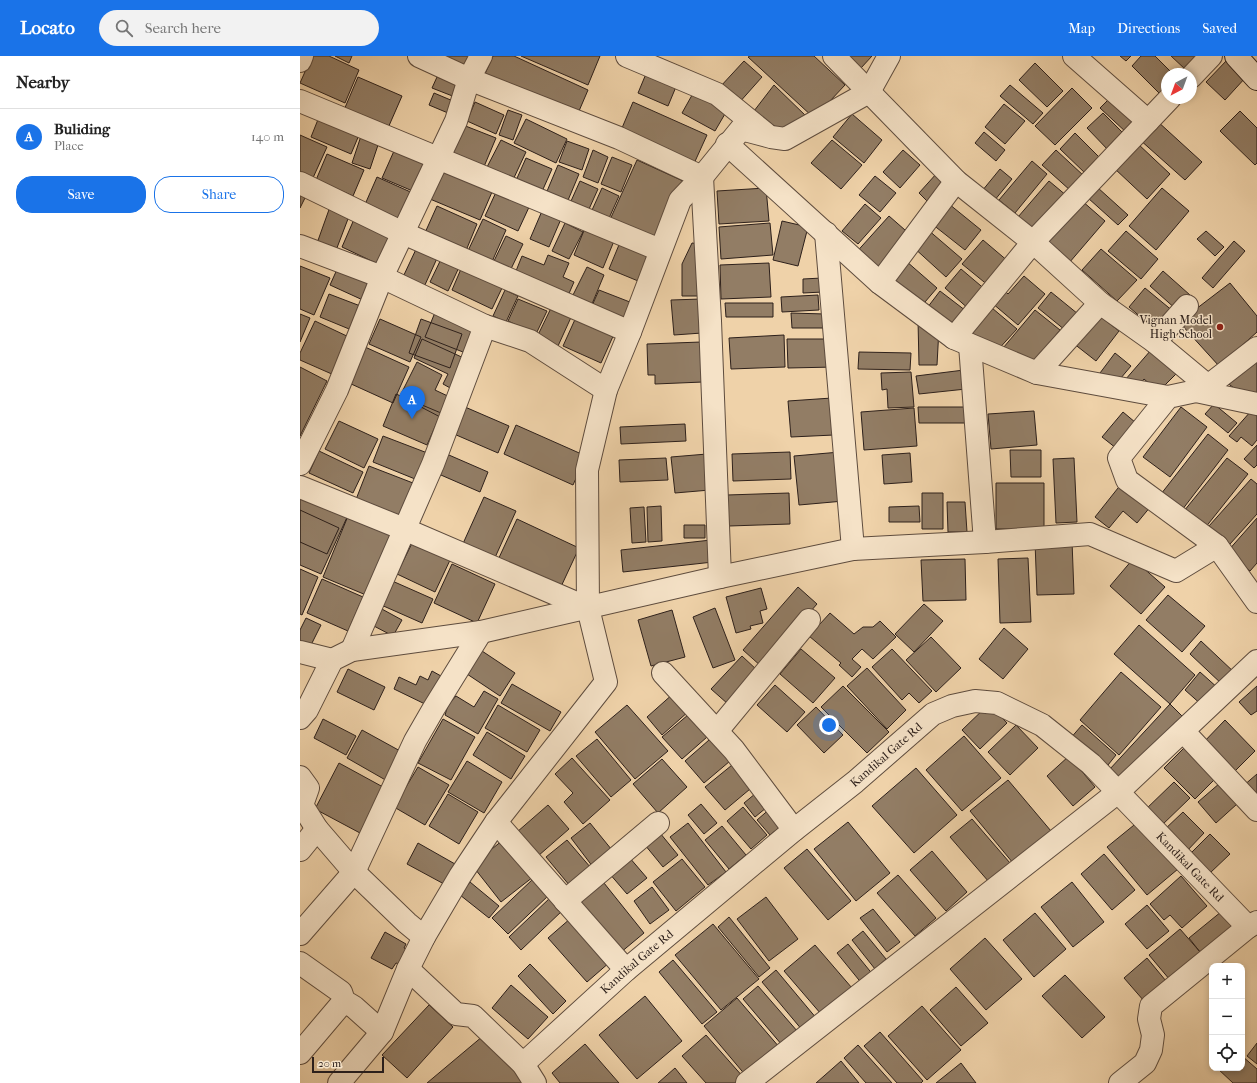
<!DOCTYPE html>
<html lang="en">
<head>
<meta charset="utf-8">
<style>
  :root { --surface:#fff; --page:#f2f2f2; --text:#222; --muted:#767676; --line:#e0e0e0; --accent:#1a73e8 }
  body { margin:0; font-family:"IM FELL French Canon",serif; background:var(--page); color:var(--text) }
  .controls { position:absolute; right:12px; bottom:12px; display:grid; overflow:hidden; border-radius:8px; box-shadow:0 2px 6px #0003 }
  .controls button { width:36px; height:36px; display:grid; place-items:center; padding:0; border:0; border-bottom:1px solid var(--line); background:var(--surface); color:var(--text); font:20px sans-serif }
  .compass { position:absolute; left:861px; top:12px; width:36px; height:36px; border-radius:50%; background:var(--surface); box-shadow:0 2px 6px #0003; rotate:221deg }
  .scale { position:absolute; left:12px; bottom:10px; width:72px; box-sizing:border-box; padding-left:4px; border:2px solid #2d201b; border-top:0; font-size:11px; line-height:14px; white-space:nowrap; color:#2d201b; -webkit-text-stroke:3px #f5e2c7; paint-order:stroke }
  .you { position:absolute; left:529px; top:669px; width:14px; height:14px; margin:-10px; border:3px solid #fff; border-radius:50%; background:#1a73e8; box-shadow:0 0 0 6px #1a73e833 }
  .badge { display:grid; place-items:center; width:26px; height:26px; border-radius:50%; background:var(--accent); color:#fff; font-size:13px; font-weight:700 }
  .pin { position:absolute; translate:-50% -33px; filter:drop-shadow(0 1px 2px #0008) }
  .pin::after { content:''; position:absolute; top:21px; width:14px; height:12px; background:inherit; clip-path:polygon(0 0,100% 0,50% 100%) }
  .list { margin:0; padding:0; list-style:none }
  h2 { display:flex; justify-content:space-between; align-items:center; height:52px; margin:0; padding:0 16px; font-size:17px }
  h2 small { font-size:13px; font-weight:400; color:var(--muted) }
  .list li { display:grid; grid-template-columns:26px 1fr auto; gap:12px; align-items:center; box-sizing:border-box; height:56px; padding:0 16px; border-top:1px solid var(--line) }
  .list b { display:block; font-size:15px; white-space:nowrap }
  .list p { margin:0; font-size:13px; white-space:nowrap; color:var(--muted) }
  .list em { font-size:13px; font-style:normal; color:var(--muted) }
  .actions { display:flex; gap:8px; padding:12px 16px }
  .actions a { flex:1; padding:9px 0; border:1px solid var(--accent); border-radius:16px; text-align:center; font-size:14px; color:var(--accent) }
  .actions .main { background:var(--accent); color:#fff }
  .icon { flex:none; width:22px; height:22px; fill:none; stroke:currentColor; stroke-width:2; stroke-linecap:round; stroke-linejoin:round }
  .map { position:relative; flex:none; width:957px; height:1027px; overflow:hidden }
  header { display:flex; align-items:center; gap:24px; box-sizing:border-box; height:56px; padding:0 20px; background:var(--accent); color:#fff }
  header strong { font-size:19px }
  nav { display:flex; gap:22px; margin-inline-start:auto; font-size:14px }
  .search { width:280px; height:36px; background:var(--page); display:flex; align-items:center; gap:10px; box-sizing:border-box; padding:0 14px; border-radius:22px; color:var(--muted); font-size:15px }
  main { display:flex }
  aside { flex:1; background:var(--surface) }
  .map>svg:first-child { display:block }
  .building { fill:#927d65; stroke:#2d201b }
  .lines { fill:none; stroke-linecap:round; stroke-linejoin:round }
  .street-casing { stroke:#5e4c3e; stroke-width:24 }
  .secondary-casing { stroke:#2d201b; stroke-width:24 }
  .street { stroke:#f5e2c7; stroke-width:22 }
  .secondary { stroke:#f5e2c7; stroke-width:22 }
  .poi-dot { fill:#8f2418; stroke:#f5e2c7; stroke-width:1.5 }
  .labels { text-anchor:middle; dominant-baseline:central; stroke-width:3; stroke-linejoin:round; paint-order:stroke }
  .poi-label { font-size:12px; fill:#2d201b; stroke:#f5e2c7; text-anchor:end }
  .street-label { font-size:12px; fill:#2d201b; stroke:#f5e2c7 }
</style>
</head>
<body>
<header>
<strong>Locato</strong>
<div class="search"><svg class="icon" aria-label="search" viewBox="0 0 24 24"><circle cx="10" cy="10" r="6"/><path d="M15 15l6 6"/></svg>Search here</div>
<nav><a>Map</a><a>Directions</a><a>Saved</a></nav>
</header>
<main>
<aside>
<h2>Nearby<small></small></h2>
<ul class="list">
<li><span class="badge">A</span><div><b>Buliding</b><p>Place</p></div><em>140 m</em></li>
</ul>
<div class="actions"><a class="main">Save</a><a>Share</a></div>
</aside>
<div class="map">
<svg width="957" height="1027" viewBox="0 0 957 1027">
  <rect width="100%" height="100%" fill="#efd2a9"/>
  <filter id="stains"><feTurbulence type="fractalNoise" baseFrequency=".005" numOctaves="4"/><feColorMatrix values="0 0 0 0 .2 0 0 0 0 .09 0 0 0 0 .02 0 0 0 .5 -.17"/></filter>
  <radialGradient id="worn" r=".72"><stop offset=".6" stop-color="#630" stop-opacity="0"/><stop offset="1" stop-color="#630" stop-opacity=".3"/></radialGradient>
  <path class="building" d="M12,0H29L59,14L45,47L0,27Z
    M35,0H52L49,7Z
    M143,0H174L169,12Z
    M193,0H214L288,34L276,62L184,20Z
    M221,0H300L288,29Z
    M450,0H514L545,29L514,62L448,1Z
    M547,0H572L561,12Z
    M820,0H831L826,5Z
    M841,0H855L873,18H867V31L860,38L832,10Z
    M871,0H899L886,14Z
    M928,3L946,21L925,44L906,26Z
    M444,5L462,21L438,48L420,31Z
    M735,7L763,35L747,51L719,24Z
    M348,13L378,26L368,50L338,37Z
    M58,21L102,40L88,72L44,54Z
    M137,21L159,29L155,41L132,32Z
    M474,29L507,61L488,80L454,55Z
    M710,29L743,57L733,68L700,40Z
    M396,32L429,51L415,75L382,57Z
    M772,32L792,52L755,89L735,70Z
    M134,37L153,45L148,57L129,49Z
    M812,40L839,65L827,77L800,52Z
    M175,46L204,59L196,78L167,65Z
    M333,46L407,79L392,112L319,79Z
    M704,48L725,65L705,88L685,71Z
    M208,54L222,59L213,84L199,79Z
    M940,55L957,72V107L955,109L920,75Z
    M803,57L827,81L810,96L787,72Z
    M552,58L582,84L564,107L533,81Z
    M19,61L59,79L51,98L11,81Z
    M226,63L267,83L256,107L214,87Z
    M856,64L902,106L885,124L839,83Z
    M163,69L196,82L183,113L150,100Z
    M684,76L705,94L696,105L675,87Z
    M775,77L801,103L786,118L760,93Z
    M0,79L27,91L12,124L0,119Z
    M61,80L79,86L70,113L52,107Z
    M201,84L226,96L212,126L186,113Z
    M532,84L562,109L541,133L511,107Z
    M267,85L289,93L282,114L259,106Z
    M837,87L870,118L847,143L814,112Z
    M293,94L308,101L298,127L283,121Z
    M603,94L620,109L600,132L583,116Z
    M756,94L784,120L771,135L742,109Z
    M94,95L127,109L115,136L82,122Z
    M27,98L64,114L53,140L16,124Z
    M312,101L332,109L321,136L301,128Z
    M226,102L252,113L240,140L214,129Z
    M337,104L383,125L354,189L308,168Z
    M732,105L747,118L715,157L699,144Z
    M258,109L279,118L266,149L245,140Z
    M700,113L712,123L694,145L682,135Z
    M142,114L192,136L180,164L130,143Z
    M637,117L649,127L630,148L619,137Z
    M575,120L596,137L580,156L559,139Z
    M77,121L115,138L102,170L63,153Z
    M280,125L298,133L285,162L267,154Z
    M749,125L767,140L736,176L718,161Z
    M797,131L828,159L818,169L788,142Z
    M302,132L319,140L305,171L288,163Z
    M466,132L469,165L419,168L417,135Z
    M862,132L889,155L856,194L829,170Z
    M0,134L7,138L0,152Z
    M197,134L230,149L218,175L185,160Z
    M781,144L805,165L769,207L745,186Z
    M31,148L51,155L35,197L16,190Z
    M565,148L581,162L558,188L542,175Z
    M649,148L681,174L665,194L632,168Z
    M137,150L177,168L165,197L124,179Z
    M242,155L261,163L249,191L230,183Z
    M589,160L613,181L577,221L553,200Z
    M55,161L94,179L80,209L42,191Z
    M183,163L206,174L191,208L167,197Z
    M482,165L508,171L498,210L473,204Z
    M265,167L283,176L269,203L252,195Z
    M470,167L473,199L421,203L419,171Z
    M285,172L314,185L303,212L274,199Z
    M627,173L662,203L646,221L612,190Z
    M826,175L858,203L841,223L808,195Z
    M906,175L924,191L915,200L897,183Z
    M206,180L223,188L210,215L193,207Z
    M321,184L356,198L343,227L309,213Z
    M683,184L709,206L689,230L662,208Z
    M934,185L945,195L913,232L902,222Z
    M392,187L400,188L402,240H382V208Z
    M118,189L139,198L124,231L103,221Z
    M801,193L837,224L817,245L782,214Z
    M143,199L161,207L148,235L130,226Z
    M248,199L269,207L263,221L274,226L267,242L214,220L222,200L244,209Z
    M606,205L637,232L619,253L587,226Z
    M469,207L471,241L421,243L420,209Z
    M39,209L74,225L65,245L30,229Z
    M0,210L30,222L14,259L0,253Z
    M287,211L304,219L292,248L273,239Z
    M161,213L202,232L192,253L152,234Z
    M661,213L687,235L670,254L645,232Z
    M863,215L890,239L877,254L850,230Z
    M724,220L745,238L718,269L692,247L703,233L708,238Z
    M522,222L523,236L503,237V223Z
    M930,227L957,260V276L919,310L879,266Z
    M845,232L874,256L858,276L829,251Z
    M205,234L218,240L206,266L193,260Z
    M299,234L335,248L327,267L291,252Z
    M640,235L670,258L654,279L624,256Z
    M751,236L778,258L765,274L738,252Z
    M29,238L63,251L54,275L20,261Z
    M518,239L519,254L482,256L481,241Z
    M218,243L247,255L236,278L208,265Z
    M401,243L402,277L374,279L371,244Z
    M425,247H473V261H426Z
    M253,248L273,257L258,290L237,281Z
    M692,252L717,273L694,298L667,283Z
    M136,254L179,272L168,298L125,281Z
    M735,254L760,274L731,310L698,298Z
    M491,257L525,258V272H492Z
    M0,258L10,262L0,286Z
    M797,258L819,275L796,305L773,287Z
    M277,259L315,276L301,307L263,290Z
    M80,263L121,281L110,306L69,288Z
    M121,263L162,278L150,312L109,297Z
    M618,264L639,272L637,309H619Z
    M15,265L51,282L34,319L0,304V297Z
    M484,279L485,311L431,313L429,282Z
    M122,283L166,303L152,333L143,328L148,318L114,302Z
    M487,283H526L535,311L488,312Z
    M401,286L403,326L355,328V319H348L347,288Z
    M65,291L109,311L93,347L49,327Z
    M851,294L878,316L865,329L852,330L844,323L836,333L825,324Z
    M559,296L611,297L610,314L558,313Z
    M815,297L831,310L815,329L800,317Z
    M117,306L142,319L135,334L154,343L144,363L100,340Z
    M957,306V340L950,344L926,326Z
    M0,311L27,325L0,380Z
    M664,314L666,333L619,338L616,320Z
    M611,316L614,351L588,352L587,333L582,334L581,317Z
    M96,338L141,357L127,389L83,370Z
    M532,342L534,379L491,381L488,345Z
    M914,348L937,367L928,377L905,358Z
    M165,351L209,370L198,397L154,378Z
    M618,351H671L672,367H619Z
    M881,351L907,371L870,421L843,401Z
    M614,352L617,390L564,394L561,356Z
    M734,355L737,389L691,393L688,358Z
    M951,355L957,360V384L952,390L941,381L937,386L929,380Z
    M823,356L842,372L821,396L802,381Z
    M39,365L78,383L64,412L25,393Z
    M385,368L386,385L321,388L320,371Z
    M216,369L286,400L273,429L204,398Z
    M908,378L928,394L882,454L861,438Z
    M83,380L130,398L120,425L73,406Z
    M957,389V409L954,412L944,403Z
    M710,394H741V421H711Z
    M19,395L63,416L53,437L9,417Z
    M142,396L188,416L180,436L134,416Z
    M490,396L491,423L433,425L432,398Z
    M540,396L544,445L499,449L494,400Z
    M610,397L612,426L584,428L582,399Z
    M407,398L410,434L375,437L371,401Z
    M366,402L368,424L320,426L319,404Z
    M774,402L777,466L756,467L753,403Z
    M927,402L948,418L905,472L884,455Z
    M69,410L113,427L98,463L55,446Z
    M951,423L957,428V458L930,488L909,470Z
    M696,427H744V473H696Z
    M822,427L851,450L837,467L823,455L809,472L795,461Z
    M4,436L49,457L21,518L0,509V444Z
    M489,437L490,468L429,470L427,439Z
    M622,437H643V473H622Z
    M184,441L216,455L193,506L161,492Z
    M647,446H665L667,476H648Z
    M361,450L362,485L348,486L347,451Z
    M619,450L620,466H589V451Z
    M344,451L346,486L332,487L330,452Z
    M0,454L39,472L27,498L0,486Z
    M48,460L91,479L66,539L23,521Z
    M957,462V507L950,515L927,496Z
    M217,463L279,492L259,535L197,506Z
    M384,469H405V482H384Z
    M114,483L151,502L135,536L97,518Z
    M411,484L413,506L323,516L321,494Z
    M772,485L774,538L737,539L735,486Z
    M728,502L731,566L700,567L698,503Z
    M665,503L666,544L623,545L621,504Z
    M833,503L865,531L841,558L810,530Z
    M152,508L195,528L177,567L134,547Z
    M0,513L18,521L2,559L0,558Z
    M22,523L63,541L48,575L7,557Z
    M90,524L133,543L122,567L79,548Z
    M498,531L517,548L462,611L443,594Z
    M461,532L467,553L460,555L463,567L450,570L451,573L436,577L426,541Z
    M868,539L905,570L882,596L846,564Z
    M624,548L643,565L614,596L595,578Z
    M80,552L102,564L93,580L72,569Z
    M415,552L435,604L413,612L393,561Z
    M372,554L385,601L351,610L338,564Z
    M530,557L554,578L563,571H573L580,565L596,581L573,603L562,593L552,603L561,611L552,621L539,609L541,607L509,580Z
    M6,562L21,569L8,595L0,591V574Z
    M839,569L895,619L870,648L814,598Z
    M704,572L728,593L703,623L679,603Z
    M631,581L661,612L636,636L606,604Z
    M901,585L936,618L924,630L890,598Z
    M179,593L215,617L200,640L164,616Z
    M501,593L535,622L513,647L480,618Z
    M592,593L632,635L619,647L609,637L602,644L572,611Z
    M442,600L458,615L428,648L411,633Z
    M567,612L606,654L587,673L547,630Z
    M48,613L85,631L74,654L37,636Z
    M132,615L141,620L127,649L94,633L99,621L116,629L120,620L128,624Z
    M821,616L861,651L819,699L780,664Z
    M900,616L919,633L903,650L885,634Z
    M212,628L261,656L250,675L201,647Z
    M475,629L505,656L487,676L457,649Z
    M543,630L589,676L567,697L521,651Z
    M957,630V655L951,659L939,646Z
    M184,635L198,643L178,678L145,659L148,649L156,640L174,651Z
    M374,637L389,655L362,679L347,661Z
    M689,648L707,667L680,693L662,674Z
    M870,648L883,661L823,726L809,714Z
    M198,649L240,674L227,696L185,672Z
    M327,649L368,695L335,723L295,676Z
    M516,651L543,679L524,697L497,669Z
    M395,653L415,674L382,703L362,681Z
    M23,663L56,680L46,699L14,682Z
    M143,663L175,681L151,724L118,707Z
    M925,664L955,695L931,719L901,689Z
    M716,669L738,692L710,719L688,696Z
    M782,669L816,699L804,714L769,684Z
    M62,674L102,696L89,726L47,702Z
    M187,676L225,700L211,723L173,699Z
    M417,677L436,700L404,727L385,705Z
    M664,680L701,722L662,755L626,714Z
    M297,683L331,724L311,741L276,700Z
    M886,690L917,721L895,743L864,712Z
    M769,700L795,731L773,750L747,720Z
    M272,702L310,744L283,768L264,746L273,737L255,718Z
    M362,703L387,731L358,757L333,728Z
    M167,705L202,726L184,757L148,736Z
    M437,705L456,728L425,754L405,731Z
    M39,707L83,731L60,777L15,753Z
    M118,711L149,729L125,769L94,751Z
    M616,712L657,759L614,797L572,750Z
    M957,718V746L943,730Z
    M708,724L751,775L713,807L670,755Z
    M874,726L890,742L860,771L844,755Z
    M920,727L937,748L916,767L898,746Z
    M461,733L472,747L455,761L444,747Z
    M148,738L178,756L159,788L129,770Z
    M401,748L417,767L404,778L388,759Z
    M248,749L269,773L238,800L217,776Z
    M443,751L467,779L451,793L427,765Z
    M472,751L485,767L470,779L457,764Z
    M883,756L904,777L885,797L863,775Z
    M672,763L710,807L689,826L650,781Z
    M839,765L878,813L847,839L807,791Z
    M548,766L590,817L556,845L514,793Z
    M290,767L316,799L296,815L271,782Z
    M388,767L426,816L408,829L370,781Z
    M422,770L446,799L429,813L405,784Z
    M360,777L378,799L363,811L345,789Z
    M910,778L930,798L910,817L891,797Z
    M203,784L233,821L201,846L172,809Z
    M267,784L291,812L270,830L246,801Z
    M118,787L155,808L144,828L107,808Z
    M507,793L551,845L528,864L484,812Z
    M632,795L667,836L646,855L610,814Z
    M804,798L835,834L812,854L781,818Z
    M329,801L347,822L327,838L309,817Z
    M382,803L405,831L376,855L353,826Z
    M598,819L636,862L615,880L577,837Z
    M881,820L907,850L882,872L870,859L864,864L850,848Z
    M300,822L344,877L320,897L275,842Z
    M233,823L249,839L208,878L192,862Z
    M170,826L199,850L189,862L160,839Z
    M772,826L804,866L773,891L741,851Z
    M352,831L369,854L350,868L334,845Z
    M251,841L263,854L221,894L209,881Z
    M466,841L498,883L469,905L437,863Z
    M847,849L869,875L847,893L825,868Z
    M927,851L942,870L904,901L889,882Z
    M573,853L600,886L587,896L560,862Z
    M735,857L766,893L734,921L703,884Z
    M429,861L470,912L459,921L418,871Z
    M271,862L310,906L287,926L248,882Z
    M413,868L459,923L421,954L375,899Z
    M880,873L901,897L870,924L849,899Z
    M563,875L586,903L575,913L552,884Z
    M85,876L106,888L104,892L114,897L99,908L96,907L92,913L71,902Z
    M685,882L722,923L686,954L650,913Z
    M548,888L574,920L563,929L537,897Z
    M515,889L552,932L521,958L484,915Z
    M847,902L866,925L844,945L824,922Z
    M373,904L417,956L402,968L359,916Z
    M230,908L266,945L253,958L218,920Z
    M476,914L517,963L503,975L462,926Z
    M765,919L805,961L782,982L742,940Z
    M211,929L248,961L228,983L192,952Z
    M458,930L498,976L482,989L443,943Z
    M656,931L688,967L661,990L630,954Z
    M345,940L382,985L337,1023L299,979Z
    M437,942L480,992L447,1021L404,970Z
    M129,949L153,971L107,1022L82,999Z
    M622,950L661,994L627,1024L588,980Z
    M580,976L623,1025L621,1027H597L564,990Z
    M406,979L444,1022L437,1027H406L382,1000Z
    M183,980L225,1027H127Z
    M957,987V1008L947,1000Z
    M285,988L319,1027H260L252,1017Z
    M558,989L592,1027H566L544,1002Z
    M942,1000L957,1013V1027H933L917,1012H942Z
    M541,1005L559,1027H516Z
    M661,1007L676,1027H636Z
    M375,1012L387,1027H358Z"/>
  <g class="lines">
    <defs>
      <g id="street">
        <path d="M119,0L169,23L319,82L402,121L410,265L420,521"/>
        <path d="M327,0L417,38L465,77"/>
        <path d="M534,0L656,125L733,186L800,247L855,286L908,330L957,292"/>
        <path d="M774,0L848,65"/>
        <path d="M0,5L2,0"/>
        <path d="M891,21L911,0"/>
        <path d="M0,45L360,194"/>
        <path d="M427,88L580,227L654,282L737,317L868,341"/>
        <path d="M0,127L103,177L330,276"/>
        <path d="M526,177L553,493"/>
        <path d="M0,190L82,221L185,270L230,285L306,334"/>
        <path d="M580,227L656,125"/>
        <path d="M654,282L733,186L870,42"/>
        <path d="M855,286L887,250"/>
        <path d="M670,289L685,486"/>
        <path d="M737,317L800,247"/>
        <path d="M908,330L896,335L868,341L819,402L827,424L917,490L957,546"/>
        <path d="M896,335L957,348"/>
        <path d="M0,408L37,334L82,221L156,65L169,23L181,0"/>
        <path d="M0,431L104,473L288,552"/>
        <path d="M52,594L133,408L185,270"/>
        <path d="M0,596L32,604"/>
        <path d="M363,617L434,694L494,774"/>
        <path d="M0,662L7,654L32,604L52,594L181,576L420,521L553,493L685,486L790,478L876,515L917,490"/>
        <path d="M417,675L509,564"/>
        <path d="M883,675L957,754"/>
        <path d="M0,721L8,732L2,749L17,773L54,816L107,867L124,881"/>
        <path d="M196,766L326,914"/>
        <path d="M0,794L17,773"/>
        <path d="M265,845L358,767"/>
        <path d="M0,878L54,816L115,685L134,652L181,576"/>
        <path d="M0,907L41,936L44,945L54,951L82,976"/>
        <path d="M108,913L156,958L173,960L223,1008L235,1027"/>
        <path d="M0,997L44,945"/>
        <path id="s1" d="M223,1008L326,914L494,774L555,726L633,658L652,650L675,645L697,647L742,669L791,708L948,871L957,866"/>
        <path d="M39,1027L82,976L108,913L124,881L160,820L196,766L306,626L288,552L287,414L306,334L330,276L380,144L402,121L441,73L471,81L485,83L569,36L589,0"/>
        <path d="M447,1027L818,736L957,605"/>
        <path d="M820,1027L845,1007L851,994L853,979L849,963L851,950L948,871"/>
      </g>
      <path id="secondary" d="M936,0L957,23"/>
    </defs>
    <use href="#street" class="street-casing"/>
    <use href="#secondary" class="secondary-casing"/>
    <use href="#street" class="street"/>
    <use href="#secondary" class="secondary"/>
  </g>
  <circle class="poi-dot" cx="920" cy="271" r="4"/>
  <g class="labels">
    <g class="poi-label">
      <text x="912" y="264">Vignan Model<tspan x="912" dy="14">High School</tspan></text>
    </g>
    <g class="street-label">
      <text stroke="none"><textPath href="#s1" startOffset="477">Kandikal Gate Rd</textPath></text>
      <text stroke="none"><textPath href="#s1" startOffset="861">Kandikal Gate Rd</textPath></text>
      <text stroke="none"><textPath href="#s1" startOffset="153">Kandikal Gate Rd</textPath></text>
    </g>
  </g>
  <rect width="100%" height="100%" filter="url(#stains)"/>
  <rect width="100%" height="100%" fill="url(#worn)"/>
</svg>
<div class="controls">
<button>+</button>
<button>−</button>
<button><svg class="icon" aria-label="locate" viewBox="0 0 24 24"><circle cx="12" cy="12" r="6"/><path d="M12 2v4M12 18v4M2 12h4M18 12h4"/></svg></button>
</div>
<svg class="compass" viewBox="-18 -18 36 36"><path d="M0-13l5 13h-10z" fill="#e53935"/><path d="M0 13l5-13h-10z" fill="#767676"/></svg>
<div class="scale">20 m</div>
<div class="you"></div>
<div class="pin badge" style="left:112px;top:363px">A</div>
</div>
</main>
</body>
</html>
